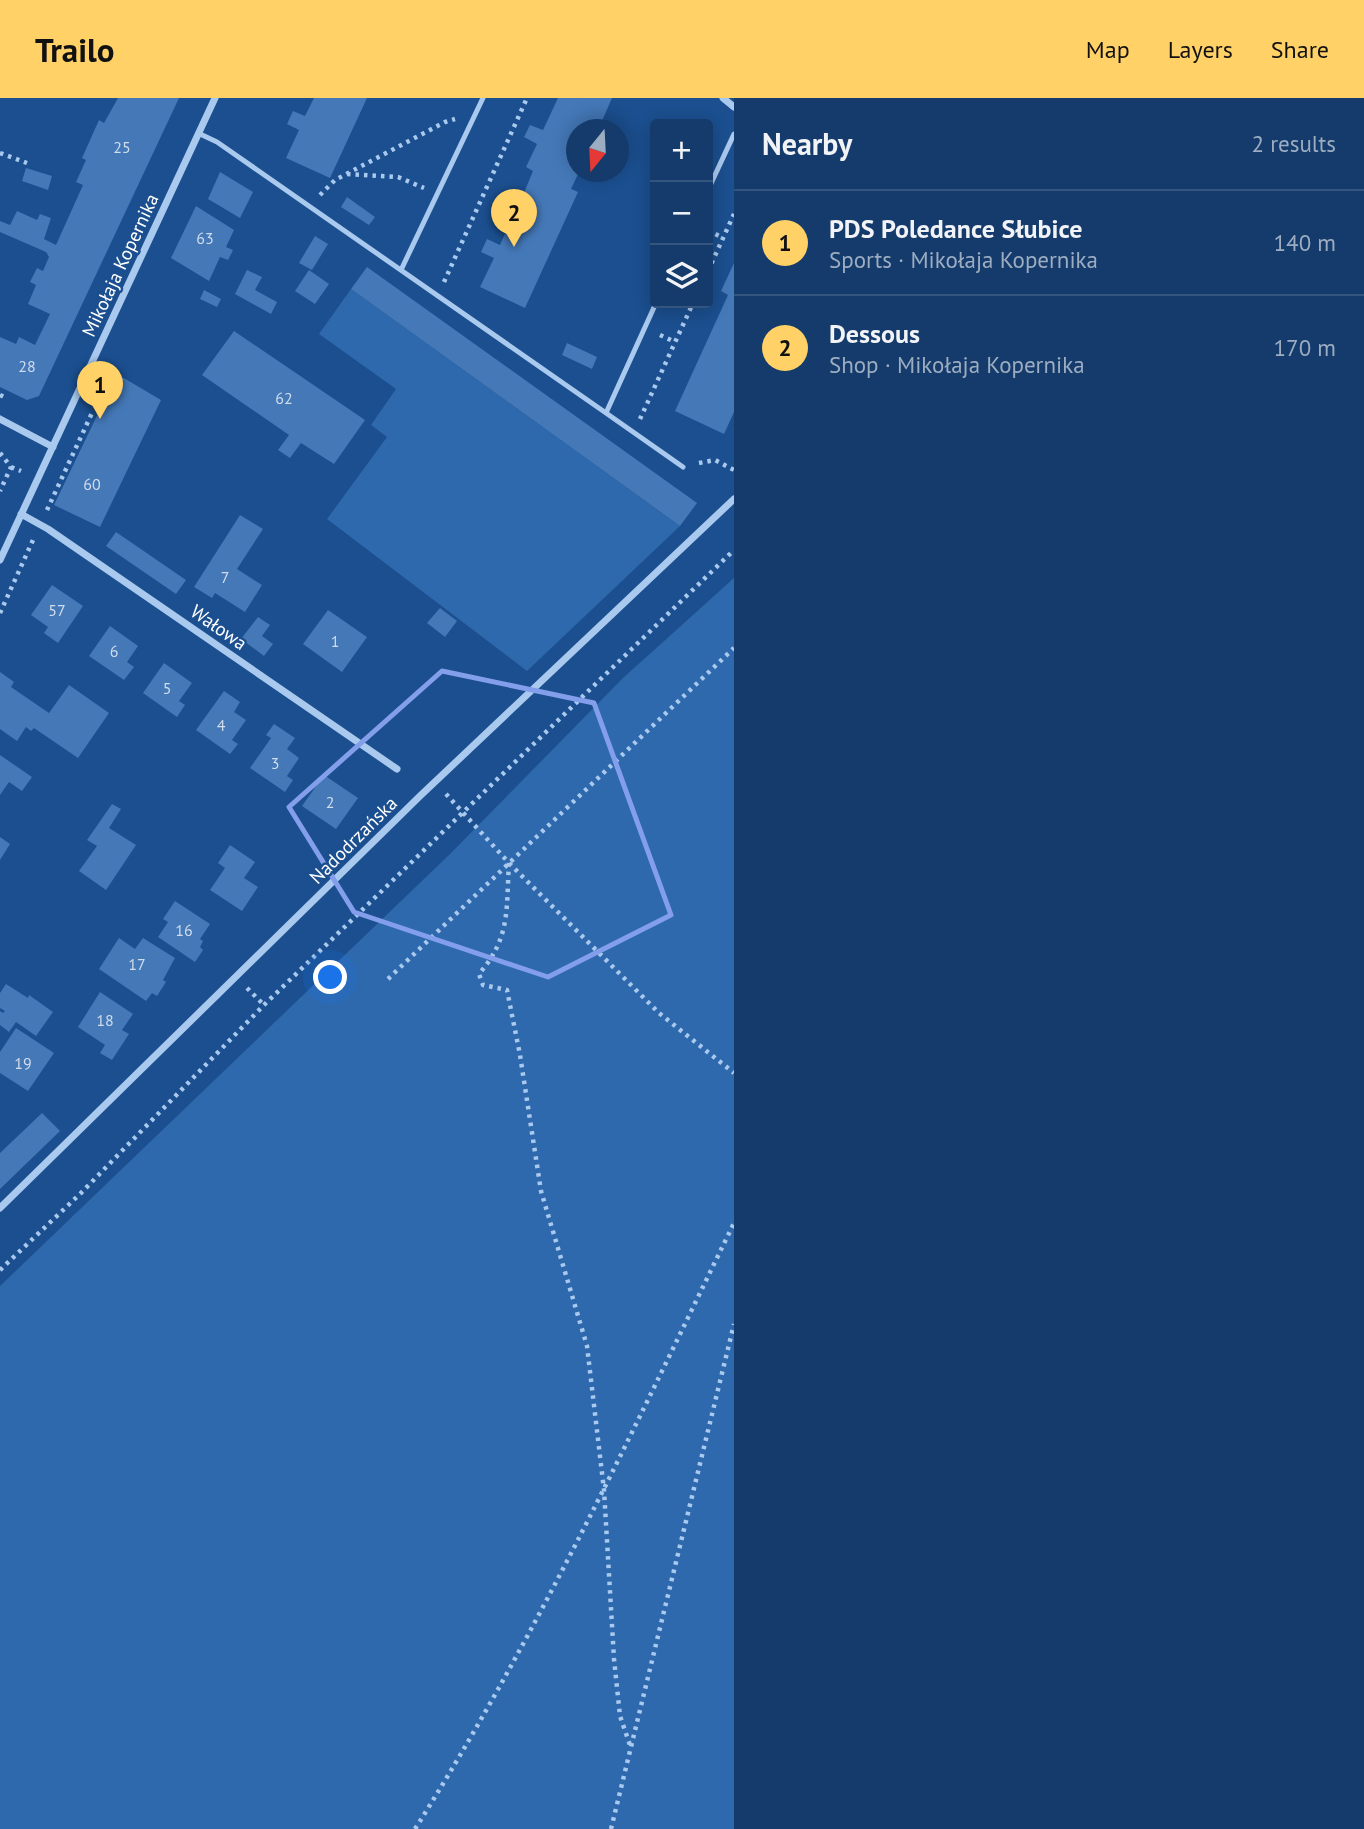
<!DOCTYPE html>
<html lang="en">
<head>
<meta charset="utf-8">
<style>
  :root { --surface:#143b6b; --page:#1d4271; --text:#f1f3f6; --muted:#9dadc1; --line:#33557e; --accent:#ffd166 }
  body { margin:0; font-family:"PT Sans",sans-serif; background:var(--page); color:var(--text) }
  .controls { position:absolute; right:21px; top:21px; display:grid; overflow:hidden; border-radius:7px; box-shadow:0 4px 18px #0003 }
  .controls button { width:63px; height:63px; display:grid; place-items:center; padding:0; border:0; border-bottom:2px solid var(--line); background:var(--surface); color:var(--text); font:35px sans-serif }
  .compass { position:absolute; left:566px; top:21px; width:63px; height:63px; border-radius:50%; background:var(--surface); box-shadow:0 4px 18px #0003; rotate:198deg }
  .you { position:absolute; left:331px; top:880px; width:24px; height:24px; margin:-18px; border:5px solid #fff; border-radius:50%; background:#1a73e8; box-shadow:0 0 0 10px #1a73e833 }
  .badge { display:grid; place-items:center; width:46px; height:46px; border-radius:50%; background:var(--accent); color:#111; font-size:23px; font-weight:700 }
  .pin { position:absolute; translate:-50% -58px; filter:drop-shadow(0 2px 4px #0008) }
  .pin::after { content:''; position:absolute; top:37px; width:24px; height:21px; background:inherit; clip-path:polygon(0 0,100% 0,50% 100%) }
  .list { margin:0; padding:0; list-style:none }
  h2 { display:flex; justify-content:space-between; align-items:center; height:91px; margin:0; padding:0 28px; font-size:30px }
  h2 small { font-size:23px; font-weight:400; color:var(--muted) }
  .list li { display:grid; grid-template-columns:46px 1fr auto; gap:21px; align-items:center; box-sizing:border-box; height:105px; padding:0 28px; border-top:2px solid var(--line) }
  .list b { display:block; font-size:26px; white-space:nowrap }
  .list p { margin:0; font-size:23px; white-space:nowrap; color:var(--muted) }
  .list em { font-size:23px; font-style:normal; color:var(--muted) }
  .icon { flex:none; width:38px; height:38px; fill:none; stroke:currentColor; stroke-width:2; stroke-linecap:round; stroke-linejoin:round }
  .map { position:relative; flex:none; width:734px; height:1731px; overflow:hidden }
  header { display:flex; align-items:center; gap:42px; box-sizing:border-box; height:98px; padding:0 35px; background:var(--accent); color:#111 }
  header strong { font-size:33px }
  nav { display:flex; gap:38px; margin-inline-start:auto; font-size:24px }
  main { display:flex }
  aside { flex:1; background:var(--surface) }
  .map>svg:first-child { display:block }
  .green { fill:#2e69ad }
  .building { fill:#4478b7 }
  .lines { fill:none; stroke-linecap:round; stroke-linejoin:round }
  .path { stroke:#a9c9ee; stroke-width:4.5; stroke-dasharray:3.5 5; stroke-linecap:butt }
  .lane { stroke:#a9c9ee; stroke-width:5 }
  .street { stroke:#a9c9ee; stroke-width:7 }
  .marked { fill:none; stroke:#839eea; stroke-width:5; stroke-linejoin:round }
  .labels { text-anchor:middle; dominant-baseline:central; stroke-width:5; stroke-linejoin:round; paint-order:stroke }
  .number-label { font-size:16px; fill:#d0dded }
  .street-label { font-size:19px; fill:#fff; stroke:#1b4f8f }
</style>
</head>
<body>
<header>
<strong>Trailo</strong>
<nav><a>Map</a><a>Layers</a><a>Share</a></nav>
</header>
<main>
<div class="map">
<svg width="734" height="1731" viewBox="0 0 734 1731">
  <rect width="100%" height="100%" fill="#1b4f8f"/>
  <path class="green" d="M351,191L680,428L527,573L327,421L387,339L371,327L396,291L319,236Z
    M734,480V1731H0V1188L450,756L623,580Z"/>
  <path class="building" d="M118,0H179L39,298L27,302L0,289V239L16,246L19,239L35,247L50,216L28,206L36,187L30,184L37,170L43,173L49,159L46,154L0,134V123L10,127L17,113L37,122L40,116L51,120L44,141L56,147L83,87L76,84L86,62L82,60L99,22L104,25Z
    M314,0H367L330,80L286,60L299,32L287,26L293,13L305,18Z
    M558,0H612L598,32H576V74H579L571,91L578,94L525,210L480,189L494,160L481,154L487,141L500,147L516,110L503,104L509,91L523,97L533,73L526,69L537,46L524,39L530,27L543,32Z
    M26,70L52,78L48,92L22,83Z
    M220,74L253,94L240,120L208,101Z
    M347,99L375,119L369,127L341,109Z
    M196,108L234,132L226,149L233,152L228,162L220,159L209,183L171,160Z
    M315,138L328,146L312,172L299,165Z
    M734,165V314L724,336L675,313L728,197L721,193Z
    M367,169L697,405L680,428L351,191Z
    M247,172L262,179L255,192L277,204L271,216L235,196Z
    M309,172L329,186L315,206L295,193Z
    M204,192L221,201L217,209L200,201Z
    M234,233L365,322L334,366L301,345L290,360L278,352L289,337L202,277Z
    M567,245L597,259L592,271L562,257Z
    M117,276L161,302L100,429L54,407Z
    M240,417L263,431L237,471L262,487L245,514L215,495L212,500L194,489Z
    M116,434L186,482L176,496L106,448Z
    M52,487L83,508L58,545L44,535L48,529L31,517Z
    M440,510L457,523L445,539L427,525Z
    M328,512L367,539L342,574L303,546Z
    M258,519L270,527L262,538L273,546L264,558L241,541Z
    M110,528L138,548L127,564L134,569L124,582L89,558Z
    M164,565L192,585L179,603L185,607L177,619L143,595Z
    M0,574L14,584L11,589L49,615L69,587L109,615L78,660L34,630L31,633L26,629L17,643L0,631Z
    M224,593L240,604L234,614L246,622L232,642L238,646L230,656L196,632Z
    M274,626L295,640L287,651L299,660L287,678L293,682L285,694L250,670L271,640L266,637Z
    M0,657L32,679L22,693L9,684L0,697Z
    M324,677L358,700L336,731L302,708Z
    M112,706L121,711L109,730L136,747L106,792L79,773L97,748L87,742Z
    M0,739L10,746L0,762Z
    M230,747L255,764L244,780L258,789L242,813L210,792L225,770L218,765Z
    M175,803L210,826L200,841L203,843L200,849L203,852L195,864L158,839L168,824L163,821Z
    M119,840L135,851L143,840L175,860L163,882L166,884L157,898L152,895L146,903L99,871Z
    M6,886L28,900L29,897L53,914L36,938L16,924L9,934L0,927V913L3,915L5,913L0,910V895Z
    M100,894L133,916L122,932L129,936L112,962L100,955L105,947L78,929Z
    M16,930L54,955L28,993L0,975V954Z
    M42,1015L60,1033L0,1091V1055Z"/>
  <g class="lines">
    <path class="path" d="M0,55L27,65
      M347,76L398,79L424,90
      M320,97L335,82L445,24L455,21
      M708,132L723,140
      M708,173L734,116
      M444,184L527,0
      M660,237L675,244
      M0,297L6,300
      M640,321L693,205
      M0,355L11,369L0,393
      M699,365L715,362L734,372
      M11,369L21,373
      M47,412L92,315
      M0,515L33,442
      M446,696L509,765L659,915L734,975
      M509,765C506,811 511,839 479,876L483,887L507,892L520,957L541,1093L587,1248L604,1392L614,1561L620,1618L631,1650
      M388,881L734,550
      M247,890L264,907
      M0,1172L81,1095L264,907L734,452
      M415,1731C537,1538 634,1330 734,1125
      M611,1731L734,1226"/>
    <path class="lane" d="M198,35L217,44L606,315L656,205
      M708,92L734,36
      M401,172L483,0
      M606,315L683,369"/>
    <path class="street" d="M723,0L734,9
      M0,321L53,349
      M21,416L48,431L397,671
      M0,462L215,0
      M0,1110L420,698L734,401"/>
  </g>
  <path class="marked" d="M442,573L594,605L671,817L548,879L354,814L289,709Z"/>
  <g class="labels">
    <g class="number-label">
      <text x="122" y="49">25</text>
      <text x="205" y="140">63</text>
      <text x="27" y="268">28</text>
      <text x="284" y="300">62</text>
      <text x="92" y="386">60</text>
      <text x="225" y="479">7</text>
      <text x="57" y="512">57</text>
      <text x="335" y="543">1</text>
      <text x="114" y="553">6</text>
      <text x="167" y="590">5</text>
      <text x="221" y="627">4</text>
      <text x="275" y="665">3</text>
      <text x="330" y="704">2</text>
      <text x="184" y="832">16</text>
      <text x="137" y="866">17</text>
      <text x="105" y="922">18</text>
      <text x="23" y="965">19</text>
    </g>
    <g class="street-label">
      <text transform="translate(120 167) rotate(-65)">Mikołaja Kopernika</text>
      <text transform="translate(219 529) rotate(35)">Wałowa</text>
      <text transform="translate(353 742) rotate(-45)">Nadodrzańska</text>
    </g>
  </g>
</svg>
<div class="controls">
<button>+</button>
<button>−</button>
<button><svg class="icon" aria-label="layers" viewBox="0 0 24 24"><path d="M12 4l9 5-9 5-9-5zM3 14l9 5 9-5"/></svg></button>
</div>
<svg class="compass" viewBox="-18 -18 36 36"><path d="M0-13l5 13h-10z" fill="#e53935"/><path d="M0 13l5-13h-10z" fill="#9dadc1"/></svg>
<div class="you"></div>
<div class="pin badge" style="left:100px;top:321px">1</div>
<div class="pin badge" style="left:514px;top:149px">2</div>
</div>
<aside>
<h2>Nearby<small>2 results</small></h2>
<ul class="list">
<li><span class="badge">1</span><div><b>PDS Poledance Słubice</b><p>Sports · Mikołaja Kopernika</p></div><em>140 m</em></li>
<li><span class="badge">2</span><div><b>Dessous</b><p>Shop · Mikołaja Kopernika</p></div><em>170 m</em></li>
</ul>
</aside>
</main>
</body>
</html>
